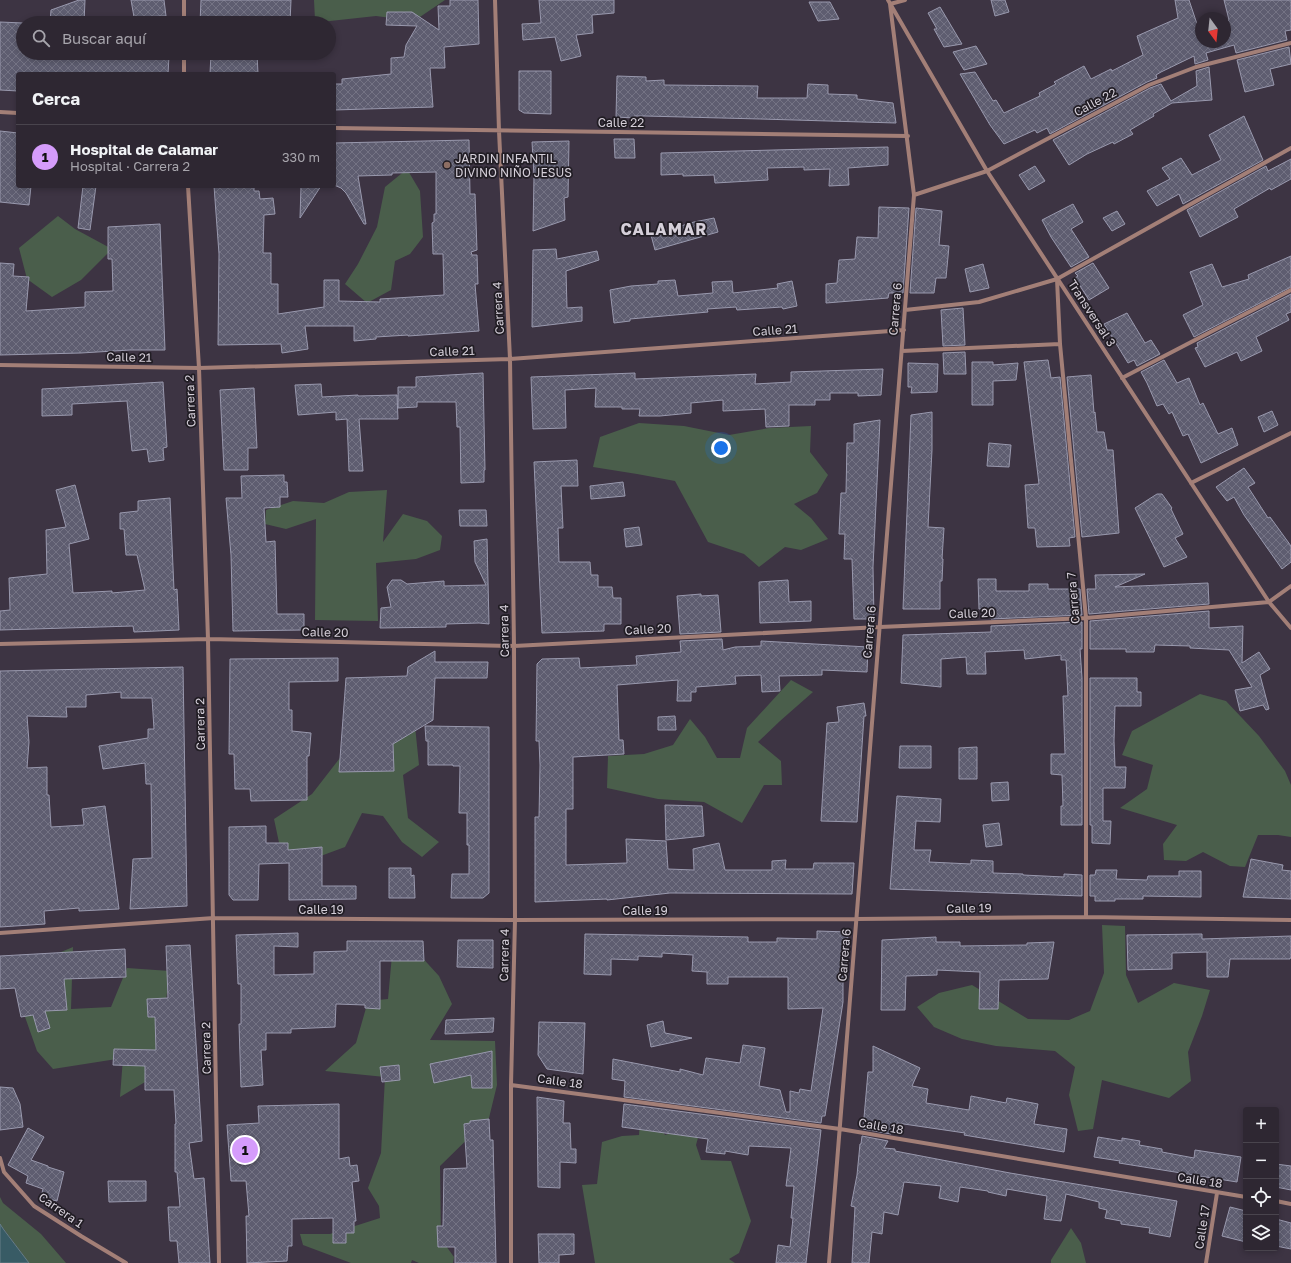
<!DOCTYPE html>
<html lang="es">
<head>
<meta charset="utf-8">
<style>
  :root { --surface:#2e2732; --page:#3a333e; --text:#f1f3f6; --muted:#a7a5ac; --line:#49444d; --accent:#d59cfb }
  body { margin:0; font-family:"Golos Text",sans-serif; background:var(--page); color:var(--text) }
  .controls { position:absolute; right:12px; bottom:12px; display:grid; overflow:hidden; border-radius:4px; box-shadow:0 2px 6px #0003 }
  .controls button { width:36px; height:36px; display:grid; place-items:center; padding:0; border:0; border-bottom:1px solid var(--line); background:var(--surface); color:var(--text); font:20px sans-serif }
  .compass { position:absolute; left:1195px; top:12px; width:36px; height:36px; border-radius:50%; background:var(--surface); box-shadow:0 2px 6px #0003; rotate:165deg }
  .you { position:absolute; left:721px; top:448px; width:14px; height:14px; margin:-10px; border:3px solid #fff; border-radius:50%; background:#1a73e8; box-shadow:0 0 0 6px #1a73e833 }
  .badge { display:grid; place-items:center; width:26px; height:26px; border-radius:50%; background:var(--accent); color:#111; font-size:13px; font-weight:700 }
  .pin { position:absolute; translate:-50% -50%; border:2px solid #fff; box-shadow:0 1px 4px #0006 }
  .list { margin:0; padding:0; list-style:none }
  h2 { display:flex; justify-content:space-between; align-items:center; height:52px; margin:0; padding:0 16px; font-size:17px }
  h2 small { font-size:13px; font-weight:400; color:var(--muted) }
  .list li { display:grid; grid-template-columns:26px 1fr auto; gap:12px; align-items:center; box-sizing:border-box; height:64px; padding:0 16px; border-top:1px solid var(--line) }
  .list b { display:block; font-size:15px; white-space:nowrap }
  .list p { margin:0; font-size:13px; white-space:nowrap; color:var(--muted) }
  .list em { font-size:13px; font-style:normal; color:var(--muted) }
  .icon { flex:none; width:22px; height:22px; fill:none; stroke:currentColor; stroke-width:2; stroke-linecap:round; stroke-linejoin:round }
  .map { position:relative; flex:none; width:1291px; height:1263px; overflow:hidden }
  .search { position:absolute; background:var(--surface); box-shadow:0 2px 6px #0003; left:16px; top:16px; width:320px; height:44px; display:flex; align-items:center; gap:10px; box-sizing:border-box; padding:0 14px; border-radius:22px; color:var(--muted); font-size:15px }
  .panel { position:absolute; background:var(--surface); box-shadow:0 2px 6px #0003; left:16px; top:72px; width:320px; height:116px; border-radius:4px }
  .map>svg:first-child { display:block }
  .green { fill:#4a5e4b }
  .water { fill:#385b65; stroke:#677e88 }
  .building { fill:url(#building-cross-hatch); stroke:#9999ae }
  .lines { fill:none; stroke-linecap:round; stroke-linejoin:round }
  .minor { stroke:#a37f77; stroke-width:4 }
  .education-dot { fill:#8d6e63; stroke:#211d24; stroke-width:1.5 }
  .labels { text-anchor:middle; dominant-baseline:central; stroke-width:3.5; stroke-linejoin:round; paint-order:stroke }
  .street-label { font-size:12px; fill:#d5cfd9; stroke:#211d24 }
  .poi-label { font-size:12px; fill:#d5cfd9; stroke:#211d24; text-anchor:start }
  .district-label { font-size:16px; font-weight:bold; letter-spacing:1px; fill:#d5cfd9; stroke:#211d24 }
</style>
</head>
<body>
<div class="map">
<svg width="1291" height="1263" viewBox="0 0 1291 1263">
  <defs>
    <pattern id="building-cross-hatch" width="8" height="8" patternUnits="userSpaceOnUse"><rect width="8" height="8" fill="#5e5d70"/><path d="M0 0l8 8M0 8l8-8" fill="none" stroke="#747384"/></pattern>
  </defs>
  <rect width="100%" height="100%" fill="#3d3443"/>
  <path class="green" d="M314,0H445L414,21L376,16L330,21L315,20Z
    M407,169L420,191L423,237L410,254L395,261L391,290L367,303L345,284L358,264L377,227L385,187Z
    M58,216L75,229L112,249L81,280L52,297L27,279L19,248Z
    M639,423L684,426L729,435L769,428L811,426L810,452L828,475L817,493L794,504L811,518L828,539L801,550L785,547L759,567L744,554L708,542L675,481L637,474L593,467L600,437Z
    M387,490L383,542L403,514L427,521L442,536L440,550L416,559L376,563L378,621L315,620L316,519L286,529L265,524L266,510L293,501L324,503L349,492Z
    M791,680L813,692L780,721L758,742L781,761L782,785H764L742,823L704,802L658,799L607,788L608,756L644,754L673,745L690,719L705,737L717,758H740L747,728Z
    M1200,694L1226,701L1259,736L1285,771L1291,785V837L1278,835H1258L1245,867L1230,866L1203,852L1186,861L1164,860L1163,844L1177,825L1120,808L1147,789L1153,765L1122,755L1132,731Z
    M415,726L419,765L403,775L408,818L439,842L422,857L402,842L383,816L362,813L345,847L318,857L281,852L274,819L312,794L343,754Z
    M1102,925L1125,926L1126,975L1138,1003L1174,983L1210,990L1202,1016L1188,1052L1191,1081L1169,1098L1102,1080L1093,1129L1078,1131L1069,1095L1075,1067L1055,1051L996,1046L962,1039L934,1027L917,1007L939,993L972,985L1028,1019L1069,1020L1090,1011L1104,973Z
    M73,947L71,1009L111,1007L127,968L170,971L165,1007L170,1067L120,1097L123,1058L53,1069L37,1051L18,997L25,967Z
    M418,953L439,976L452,1004L430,1040L495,1041L497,1085L489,1118L440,1166L441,1239L454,1257L453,1263H419L412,1260L411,1263H351L303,1245L300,1234H330L380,1218L379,1206L368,1188L381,1153L385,1077L325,1071L356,1043L368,1001L388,999L392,955Z
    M640,1119L658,1123L665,1135L702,1123L696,1145L701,1160L731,1161L751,1221L739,1253L729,1259L735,1263H595L582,1185L597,1184L602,1142L622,1136L639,1135Z
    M0,1197L3,1203L41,1234L66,1263H29L0,1224Z
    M1071,1228L1081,1243L1086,1263H1051V1260Z"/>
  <path class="water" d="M0,1224L4,1230L29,1263H0Z"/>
  <path class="building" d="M79,0H85L84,23H50L51,10Z
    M131,0H164L166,16L134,17Z
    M201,0H291L290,23H200Z
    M450,0H478L479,44L444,47L445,68H430L433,107L334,110V84H342V79L391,74V58L404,57L406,45L417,26L386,25L387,12H412L439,30L438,6H450Z
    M539,0H614V13L592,15L593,33L576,35L581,56L561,61L555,37L523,40L522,24L541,23Z
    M991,0H1005L1009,12L995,16Z
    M1175,0H1189L1199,30L1201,29V42H1225V22L1229,20L1224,0H1291V30L1285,31L1287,40L1236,53L1234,45L1206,53L1208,60L1195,64L1194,56L1161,72L1156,75L1157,78L1147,82L1050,134L1047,128L1037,133L1035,130L1004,144L990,125L960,74L975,72L993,101L996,100L1004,113L1040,96L1039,93L1056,84L1054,82L1084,66L1091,79L1111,69L1112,71L1143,55L1137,36L1178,18Z
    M809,2H830L839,19L818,21Z
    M940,7L962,44L944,47L934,29H937L928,13Z
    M0,22L23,23V53H113L112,57L152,56V53H167V56H169L168,74H18V91L0,90Z
    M976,46L987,64L964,70L953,52Z
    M1289,47L1291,64L1270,69L1274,85L1245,92L1237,60Z
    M211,53H257L258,74H210Z
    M1209,67L1212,100L1172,103L1153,114L1154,116L1130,130L1133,134L1114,144L1113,142L1087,154L1069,165L1053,140L1150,88L1161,84L1171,101L1197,86L1196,71Z
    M519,71H551V114L524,113L519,110Z
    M617,76L646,77V81L664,80V85L758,86L757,98H807L808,84L828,85V94L857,95V99L893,103L896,123L760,119L645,116H634V118L616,117Z
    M1244,116L1263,160L1183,204L1179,194L1157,206L1147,191L1170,179L1162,168L1181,158L1192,175L1221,160L1209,135Z
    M0,131L18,133V186H31L29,205L0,202Z
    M614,139H634L635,158H615Z
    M469,140L470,194H475L477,250L471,252L472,255H477L478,284H475L479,331L408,336V335L376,337V339L354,341V326H305L308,349L282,353L281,344L218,345L219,254L214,186H254V191H259L260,199L273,198L275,214L264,215L263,253H271V284H278V314L324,307V280H339V301L380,302V299L444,295L443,254H433L432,223L434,222V214H436V172L392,173V175L358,176L366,224H364L346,193L341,188L334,185V143Z
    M569,141L568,197L564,198L565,220L533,231L534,176L532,142Z
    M888,147V165L848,168L849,185L829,186L830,169L804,170V167L767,168L768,180L715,183L714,175L683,176V174L661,175V153Z
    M1291,159V179L1271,190L1270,188L1234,209L1238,217L1200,237L1187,210L1266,166L1268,171Z
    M1035,166L1045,181L1029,190L1019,175Z
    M83,186H96L90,230L78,228Z
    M301,186H321L300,218Z
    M1073,204L1083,222L1071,229L1089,257L1071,267L1051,237L1042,220Z
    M879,207L909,208L903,293H889L888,298L826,303V284L837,283L839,260L855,259L857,237L878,238Z
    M916,208L942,211L939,245L949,246L946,278H936L934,293H910Z
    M1117,211L1125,224L1112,231L1103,218Z
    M714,218L718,232L655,250L651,235L694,222Z
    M160,224L165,350H130L81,353L0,355V263L14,264L13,276L29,277L26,311L85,307V292L113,291L112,259H108V227Z
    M556,249L557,259L597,251L599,260L566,271L567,308L582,307V321L532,327L533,250Z
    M1291,256V287L1194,337L1183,315L1203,305L1190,272L1212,264L1222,287L1249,279L1248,275Z
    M1093,263L1109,288L1089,300L1075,278L1078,276L1075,273Z
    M983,264L989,288L970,292L965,269Z
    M675,280L678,296L713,293L712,282L732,281L733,293L778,288L777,284L792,281L797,306L783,309L782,307L737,310L736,307L707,309L708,312L630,319V321L614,323L610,290L631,286L658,284V281Z
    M1291,294V312L1286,314L1289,320L1256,337L1262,351L1241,361L1237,352L1205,367L1195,348L1198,347L1197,343Z
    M963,308L965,345L943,346L941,310Z
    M1127,313L1145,343L1151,340L1160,354L1137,366L1134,360L1128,363L1104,324Z
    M965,352L966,374H944L943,353Z
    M1048,360L1051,378L1060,377L1075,537L1069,538L1070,546L1037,547L1035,528H1028L1025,485L1039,484L1024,362Z
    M1164,360L1177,383L1189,378L1200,405L1203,403L1218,434L1232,428L1238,445L1201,463L1188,434L1183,436L1172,412L1169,414L1163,404L1157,406L1147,383L1141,372Z
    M972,362H993V365L1018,363L1016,380L993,381V405H972Z
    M908,363L938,364L937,392L911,393L912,387H908Z
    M883,369L881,395L858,396V393H830V400H815V405H789V426L766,427L765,409L723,411V400L691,403V413L660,416H639L640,409H622V407H595L596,388L565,390L566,428L533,429L531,377L635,373V379L756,374L755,384L791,382V372Z
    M483,373L485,470H484V482L461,483L460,427H457L456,402H417V407L398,408V387H416V377Z
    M1091,375L1094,413L1095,412L1097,432H1104L1107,450H1113L1119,533L1082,537L1067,377Z
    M163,382L167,447L163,448L164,460L149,462L147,449L132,451L127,401L72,404V415L42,416V389Z
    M321,384L322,397L358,395V396L397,395L398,419H359L363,471H349L347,419L336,420V412L298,415L295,385Z
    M254,388L257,448H248V470H224L220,390Z
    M1272,411L1278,425L1264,432L1258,417Z
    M932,412V450L928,527L944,528L942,559H943L942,581H940V609H903L911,415Z
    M880,420L873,567L874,619H854L852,559H844L845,534H839L841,493H846L847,443H854V424Z
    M989,443L1011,445L1009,467L987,466Z
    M577,460L578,486H561L563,528H558L559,562H590L591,575H598V587H612L613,598H621V624H604V631L542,633L534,462Z
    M1244,468L1255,483L1248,487L1268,518L1270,517L1291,546V562L1282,569L1244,515L1234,497L1227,501L1216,487Z
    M284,475V482H287L288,497H280V507L264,508L266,542L275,541L277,614H304V630L233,631L231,555L226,498H242L241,476Z
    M623,482L625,496L591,499L590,486Z
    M75,485L89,539L69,544L73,593L112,591V593L145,590L137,555H126L124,529H120V513L138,511V501L170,498L174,590L177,589L179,630L134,632L133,626L0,630V611L10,610L9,578L47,574L46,530L66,527L56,490Z
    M1157,494H1162L1172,508L1171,509L1183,534L1175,538L1187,557L1164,567L1135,508Z
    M459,510H486L487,526H460Z
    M639,527L642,545L626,547L624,529Z
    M487,539L489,624L479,623L446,624V627L380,628L381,608L391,607L387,587L392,580H401L407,584L444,581V586L486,585L475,562L474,541Z
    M1145,574L1115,587L1208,583L1209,604L1089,614L1087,589H1096L1095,575Z
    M978,579H996V591H1029V584H1048V589H1080L1082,615L991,619V609H979Z
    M788,580L789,602L811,601V621L760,623L759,582Z
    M701,594V596L718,595L721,632L680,634L677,596Z
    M1209,611V628L1243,626L1242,663L1259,652L1270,669L1260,675L1269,709L1266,710L1263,705L1240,711L1235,690L1252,687L1229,650L1190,648V646L1155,645L1154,652H1126V649H1090V621Z
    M1082,622V649H1080L1082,678V825H1061V806H1063L1062,775L1051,774V754H1065L1063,696H1068L1066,660H1061V655L1025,659L1024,650L985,652L986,674H967L966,657L941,659V687L901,683L903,635L991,632V626Z
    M722,639L723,650L735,647L761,646V641L868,647L867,672L822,670V675L779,676L780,691L762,692L761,675L735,676L736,684L696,687V692H691V701H677L678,680L617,685L619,740H623L624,754L573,757V809H566V865L627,863L626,839L666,841L668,869L694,870L693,849L719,843L725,870H772V861L786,860L785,869H813L814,863H854L852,894L670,893L607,900V899L535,902V817H539L540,765L539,741H536L537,664L542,659L579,658L580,668L637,665L636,656L681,652L680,641Z
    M435,651V662H488L487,678H435L433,720L393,744L394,771L339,772L346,678L407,676L408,667Z
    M338,658V681L289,682V710H292V731L311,733L309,756H307V800L251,801L250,789H235L234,754H229L230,659Z
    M183,667L187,906L130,909L133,859L152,858L151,784H146L145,763L103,769L99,746L148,738V729H154L152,698H121V692L86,695V707H66L67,717L27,716L29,742L27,768L47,767V795H49L51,827L84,825L82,809L105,806L119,909L79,911V908L44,911L45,924L0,927V671Z
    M1090,678H1137V692H1141V706H1115L1114,741L1115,767H1126L1125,788H1103V821H1111L1110,844L1092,843V825H1090Z
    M864,703L866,716H864L857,822L821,821L827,723L839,722L837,707Z
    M675,716L676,730H658V717Z
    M425,726L489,727V893L483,898H451L452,874H469V845H467V813H459L460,766H453V765H428V741H426Z
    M900,746H931V768H899Z
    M977,747V779H959V748Z
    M1008,782L1009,800L992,801L991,783Z
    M897,796L941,799L940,822L916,821L914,850H931L929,862L971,864V860L993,861V873L1023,874V875L1064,877V874L1082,875V896L890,889Z
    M665,805L702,806L704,836L666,840Z
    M999,823L1002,845L986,847L983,825Z
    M266,826V843H288V850L322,847V886H356V899L289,900V863L259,864L258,900H233L229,895V827Z
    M1251,859L1283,865L1282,870L1291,871V899L1243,897Z
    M389,868H411V876L414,875L415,898H389Z
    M1096,870H1117L1116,879L1147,880L1148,876H1179V871H1201V897L1143,896V899H1115V901H1095V896H1090V875H1095Z
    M817,931L848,932L846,971H843V1002L825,1116H822L821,1123L624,1097L625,1081L612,1079L613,1059L680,1072V1069L703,1075L706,1058L740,1063L743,1045L765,1048L759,1086L780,1090L786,1112H790V1091L799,1093L800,1089L811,1091L823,1008L788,1009V977H728V984H707V972L692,971L693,955L662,953V957L638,956V960L611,959V975L584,974L585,934L748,937V942H777V938L817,939Z
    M298,933V947L274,946V975L314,974V952L347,951V941H423L424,961H380V1009L365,1008V1005L336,1004L335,1027L291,1029V1033H266V1050H261L263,1085L241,1087L239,1024H241V984H238L236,935Z
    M1202,934V939L1291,936V958H1290V959H1230L1228,977H1207V952L1172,953V969L1128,970L1127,935Z
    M936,937V942H960V946L1027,945V943L1054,942L1048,979L999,980L998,1009H979L980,972L937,970V975L906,976L905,1010H881L882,940Z
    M458,940H493V968L457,967Z
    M190,945L202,1141L189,1143L194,1179L204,1178L210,1263H179L177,1241H170L168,1207H180L177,1172H175V1124H176L174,1090H145V1066L113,1065L114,1049L156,1050L155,1017H148L147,999L168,998L166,946Z
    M125,949L126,977L64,979L67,1010L45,1011L50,1028L38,1032L33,1015L21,1017L15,988L0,989V956Z
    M494,1018L493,1032L445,1034L446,1020Z
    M663,1021L665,1033L692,1038L651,1047L647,1025Z
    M539,1022L585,1023L583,1074L547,1069L538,1055Z
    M873,1046L920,1068L912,1086L928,1089L926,1103L969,1110L971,1096L1006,1103L1007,1098L1038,1104L1034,1124L1067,1129L1064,1152L964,1135L965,1133L897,1123L891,1134L863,1129L868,1072H873Z
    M492,1051V1088H472L471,1075L434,1083L430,1064Z
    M399,1065L400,1080L382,1082L380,1067Z
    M0,1087L13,1088L20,1104L23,1127L0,1130Z
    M537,1097L564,1101L563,1123H570L571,1149H576V1163L560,1162V1188L538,1187Z
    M339,1104V1159L349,1157L350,1166L357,1165L359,1181L352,1182L356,1221H354V1233H346V1243H333V1218L292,1219V1246H288L287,1261L247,1263L246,1216H249L246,1181H231L227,1125L259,1123L258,1106Z
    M624,1104L821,1130L806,1263H776L778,1245L790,1247L793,1218H791L794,1186H786L791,1148L749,1146L748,1155L725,1151V1154L706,1152L708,1139L622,1127Z
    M489,1119L490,1140H493L496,1263H455V1247H438L437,1226H443L444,1169L467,1168L464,1124L470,1123V1121Z
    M28,1128L44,1137L31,1160L48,1166V1167L64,1172L57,1201L41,1197L43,1189L26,1183L28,1176L8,1165Z
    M862,1136L888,1141L884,1148L895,1149V1151L1010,1173L1177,1201L1170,1237L1149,1233L1150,1228L1121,1224V1221L1105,1218L1107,1210L1099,1208V1202L1066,1194L1061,1221L1044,1219L1047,1196L1007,1189L1006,1196L988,1192V1191L960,1187L958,1202L939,1198L941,1186L904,1182L898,1215L884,1212L882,1234L872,1232L869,1263H852L855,1207L851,1206L857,1175L860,1144H861Z
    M1098,1137L1122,1141V1138L1140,1141L1139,1145L1162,1149V1152L1194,1158L1195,1150L1241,1157L1237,1182L1119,1163L1120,1161L1094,1157Z
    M1276,1164L1291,1166V1190L1276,1187Z
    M108,1181H146V1201L109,1202Z
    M1230,1207L1246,1211V1242L1222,1236Z
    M1276,1219L1291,1223V1249L1276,1246Z
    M538,1234H574V1254L559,1255V1263H539Z"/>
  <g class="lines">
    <path class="minor" d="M184,0V23
      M495,0L499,131L510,359L514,646L515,920L511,1085V1263
      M888,0L987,171L1269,602L1291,628
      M184,53V74
      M0,112L18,113
      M334,128L908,136
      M188,186L199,368L208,639L219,1263
      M914,195L987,171L1149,85L1196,67L1291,43
      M1057,279L1060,344L1086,618V917
      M905,310L979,302L1057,279L1291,148
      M902,351L1060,344
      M0,365L199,368L510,359L904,330
      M1122,378L1291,290
      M1191,483L1291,433
      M0,644L208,639L514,646L880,627L1086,618L1269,602L1291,586
      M0,933L214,918L515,920L856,919L1086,917L1291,920
      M511,1085L840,1129L1246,1197
      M0,1158L4,1172L34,1206L81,1236L126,1263
      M1276,1201L1291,1204
      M829,1263L914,195L890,4L905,0
      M1206,1263L1217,1193"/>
  </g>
  <circle class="education-dot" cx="447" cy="165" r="4"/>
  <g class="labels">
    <g class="street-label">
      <text transform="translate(1095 102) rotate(-28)">Calle 22</text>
      <text x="621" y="122">Calle 22</text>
      <text transform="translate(498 308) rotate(-93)">Carrera 4</text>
      <text transform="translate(895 309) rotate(-85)">Carrera 6</text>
      <text transform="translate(1092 313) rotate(57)">Transversal 3</text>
      <text transform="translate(775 330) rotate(-4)">Calle 21</text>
      <text transform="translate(452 351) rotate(-2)">Calle 21</text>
      <text transform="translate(129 357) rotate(1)">Calle 21</text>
      <text transform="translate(190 401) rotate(-92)">Carrera 2</text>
      <text transform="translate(1073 598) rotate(-95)">Carrera 7</text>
      <text transform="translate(972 613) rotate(-2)">Calle 20</text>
      <text transform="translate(648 629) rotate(-3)">Calle 20</text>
      <text transform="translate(504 631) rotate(-91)">Carrera 4</text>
      <text transform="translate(325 632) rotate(1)">Calle 20</text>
      <text transform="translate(869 632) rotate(-85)">Carrera 6</text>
      <text transform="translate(200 724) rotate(-91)">Carrera 2</text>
      <text transform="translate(969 908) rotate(-1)">Calle 19</text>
      <text x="321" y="909">Calle 19</text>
      <text x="645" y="910">Calle 19</text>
      <text transform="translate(504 955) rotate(-89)">Carrera 4</text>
      <text transform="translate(844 955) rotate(-85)">Carrera 6</text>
      <text transform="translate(206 1048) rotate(-91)">Carrera 2</text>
      <text transform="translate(560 1081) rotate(8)">Calle 18</text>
      <text transform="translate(881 1126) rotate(10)">Calle 18</text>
      <text transform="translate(1200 1180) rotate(9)">Calle 18</text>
      <text transform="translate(61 1210) rotate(35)">Carrera 1</text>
      <text transform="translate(1202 1227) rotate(-81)">Calle 17</text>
    </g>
    <g class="poi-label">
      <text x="455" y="158">JARDIN INFANTIL<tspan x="455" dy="14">DIVINO NIÑO JESUS</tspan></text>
    </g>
    <g class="district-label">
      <text x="664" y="229">CALAMAR</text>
    </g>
  </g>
</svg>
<div class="controls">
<button>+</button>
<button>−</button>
<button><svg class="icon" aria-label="locate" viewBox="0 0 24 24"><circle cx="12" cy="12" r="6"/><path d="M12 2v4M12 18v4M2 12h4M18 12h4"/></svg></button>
<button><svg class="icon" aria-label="layers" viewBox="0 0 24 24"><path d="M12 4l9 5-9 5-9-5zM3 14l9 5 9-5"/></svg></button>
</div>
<svg class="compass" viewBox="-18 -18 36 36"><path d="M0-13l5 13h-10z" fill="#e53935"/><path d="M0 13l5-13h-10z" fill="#a7a5ac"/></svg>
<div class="you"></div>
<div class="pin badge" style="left:245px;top:1150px">1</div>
<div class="search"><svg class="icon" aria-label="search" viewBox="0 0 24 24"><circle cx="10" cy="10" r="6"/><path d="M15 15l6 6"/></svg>Buscar aquí</div>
<section class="panel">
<h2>Cerca<small></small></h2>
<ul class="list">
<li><span class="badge">1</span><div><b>Hospital de Calamar</b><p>Hospital · Carrera 2</p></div><em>330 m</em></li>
</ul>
</section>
</div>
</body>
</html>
